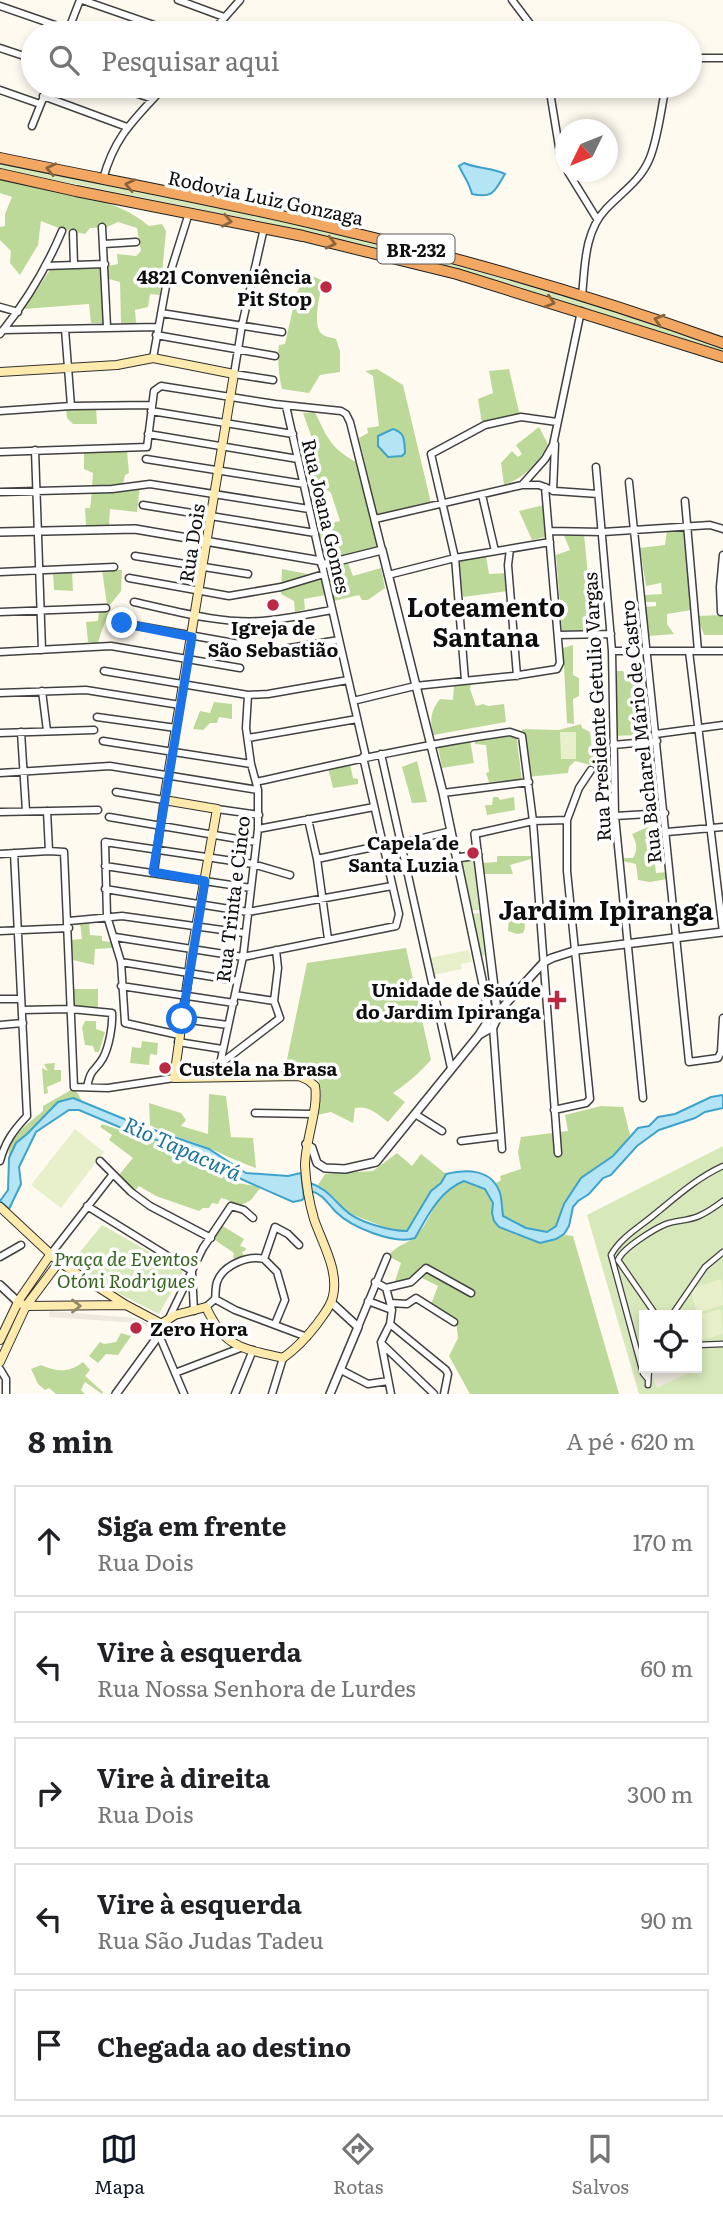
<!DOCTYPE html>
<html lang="pt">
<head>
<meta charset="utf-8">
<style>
  :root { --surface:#fff; --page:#f6f6f6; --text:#202124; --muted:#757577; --line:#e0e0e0; --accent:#111827 }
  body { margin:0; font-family:Literata,serif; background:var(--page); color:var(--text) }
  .controls { position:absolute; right:21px; bottom:21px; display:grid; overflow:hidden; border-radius:0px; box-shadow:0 4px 10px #0003 }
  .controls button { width:63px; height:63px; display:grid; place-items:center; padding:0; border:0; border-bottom:2px solid var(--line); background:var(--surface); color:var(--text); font:35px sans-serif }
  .compass { position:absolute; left:555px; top:119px; width:63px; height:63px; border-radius:50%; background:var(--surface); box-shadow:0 4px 10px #0003; rotate:227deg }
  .stop { position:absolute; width:21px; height:21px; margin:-16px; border:5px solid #1a73e8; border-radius:50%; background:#fff }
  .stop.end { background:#1a73e8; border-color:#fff; box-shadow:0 2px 7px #0008 }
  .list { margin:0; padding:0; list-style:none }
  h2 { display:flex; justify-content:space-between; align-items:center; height:91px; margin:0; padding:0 28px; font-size:30px }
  h2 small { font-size:23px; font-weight:400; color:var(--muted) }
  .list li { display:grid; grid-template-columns:46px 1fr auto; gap:21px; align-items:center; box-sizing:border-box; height:112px; margin:0 14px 14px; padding:0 14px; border:2px solid var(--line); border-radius:0px }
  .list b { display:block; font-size:26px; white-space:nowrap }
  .list p { margin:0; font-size:23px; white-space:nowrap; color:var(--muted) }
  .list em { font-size:23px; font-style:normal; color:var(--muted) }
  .icon { flex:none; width:38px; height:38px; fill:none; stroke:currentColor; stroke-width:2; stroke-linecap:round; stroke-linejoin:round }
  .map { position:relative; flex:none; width:723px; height:1394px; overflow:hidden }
  .search { position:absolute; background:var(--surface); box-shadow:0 4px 10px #0003; left:21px; right:21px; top:21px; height:77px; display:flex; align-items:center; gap:18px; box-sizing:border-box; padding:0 24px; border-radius:38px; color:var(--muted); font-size:26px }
  .sheet { height:721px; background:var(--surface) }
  nav { display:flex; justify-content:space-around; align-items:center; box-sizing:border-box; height:98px; border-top:2px solid var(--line); background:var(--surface); font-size:19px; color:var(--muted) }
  nav a { display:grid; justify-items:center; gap:4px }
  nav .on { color:var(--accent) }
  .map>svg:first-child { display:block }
  .green { fill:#d7e8ba; fill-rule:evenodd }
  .forest { fill:#bdd999 }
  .pitch { fill:#e7f0cb }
  .plaza { fill:#eee8de }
  .water { fill:#b5e4f5; stroke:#3ea3ca; stroke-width:2 }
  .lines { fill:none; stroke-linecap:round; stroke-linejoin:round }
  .pedestrian-casing { stroke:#414141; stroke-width:7 }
  .minor-casing { stroke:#414141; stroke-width:9 }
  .tertiary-casing { stroke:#414141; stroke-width:10 }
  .secondary-casing { stroke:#303030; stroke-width:10 }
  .trunk-casing { stroke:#1f1f1f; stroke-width:12 }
  .pedestrian { stroke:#fff; stroke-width:4.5 }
  .minor { stroke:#fff; stroke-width:6 }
  .tertiary { stroke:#fff; stroke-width:7 }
  .secondary { stroke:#fdeaac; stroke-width:8 }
  .trunk { stroke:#f2a862; stroke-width:10 }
  .oneway { stroke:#8b633c }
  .oneway2 { stroke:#918765 }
  .route { stroke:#1a73e8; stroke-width:9 }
  .poi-dot { fill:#bb2942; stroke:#fff; stroke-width:2.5 }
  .labels { text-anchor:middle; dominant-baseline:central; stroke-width:7; stroke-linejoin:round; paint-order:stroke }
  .shield { fill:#fff; stroke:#565656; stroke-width:2 }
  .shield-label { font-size:18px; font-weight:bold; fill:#0e0e0e }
  .street-label { font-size:19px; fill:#0e0e0e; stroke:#fff }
  .poi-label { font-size:19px; font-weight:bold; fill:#0e0e0e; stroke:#fff; text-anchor:end }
  .park-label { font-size:19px; font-style:italic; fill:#366420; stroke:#fff }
  .water-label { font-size:21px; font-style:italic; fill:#1a739d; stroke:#fff }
  .district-label { font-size:26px; font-weight:bold; fill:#0e0e0e; stroke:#fff }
</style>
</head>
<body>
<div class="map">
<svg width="723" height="1394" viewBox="0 0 723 1394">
  <rect width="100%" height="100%" fill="#fffaef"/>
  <path class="green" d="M0,161L355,237L662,324L723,346V353L502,284L406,257L255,220L0,169Z
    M474,858L480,910H472L461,860Z
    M481,913L487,955L480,956L471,914Z
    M723,1146V1394H639L587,1215ZM644,1315H697V1368H644Z
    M102,1225L183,1271L159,1314L108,1288L71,1263Z"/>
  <path class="forest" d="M0,178C12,181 25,185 37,188C77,197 116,198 149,226L162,224L166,231L160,295L150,294L148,307L135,310L136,323H121L120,282L109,279L107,266L118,264L117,254L136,256L141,251L137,228L118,222L107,227L90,228L85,234L61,229L41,221L38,245L20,275L10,263L11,251L0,240V227L5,226V214L12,197L0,193Z
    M101,266L103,323H91L89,304L24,309L50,270Z
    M305,272L323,281C320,293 313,322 320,332C324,337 330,337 336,339L340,351V372L320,375L309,393L282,389C279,377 277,357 279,345L285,344L295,299Z
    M377,369L403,385L431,503L377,514L359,438L368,433L367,428L379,426L373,376L365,371Z
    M509,369L520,416L482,423L478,399L493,393L489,371Z
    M66,408H96L97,424H73L67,418Z
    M315,412C327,438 331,448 356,462L378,549L324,562L317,527L340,521L331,493L304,471L298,447L313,441L303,413Z
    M539,427L548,444C540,462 523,479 504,485L501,463L512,451L518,457L522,454L516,445Z
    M84,450L127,451L129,473L125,475L123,485H92L93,473L84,469Z
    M140,486L137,512L110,509L109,525L86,526L85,508H90L92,492Z
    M544,505L549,536L532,540L519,511Z
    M686,529L691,610L667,614V624L674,634L649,636L644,607L656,606V602H644L645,595L662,594L661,583L646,586L640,548L665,545L667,530Z
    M563,533L584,534L592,618L588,620L587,630L562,631L556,555L570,550Z
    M486,556L489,574L506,573L508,591L463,597L458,560Z
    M348,563L353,576L381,568L385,588L368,600H362L359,595L334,601L326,569Z
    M282,569L323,577L326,595L304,599L305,609L295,612L294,601L281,594Z
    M102,570H122L121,591L110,605H107Z
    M72,571L73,591L54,590L53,573Z
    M110,607C107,620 101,630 98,643L88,642L86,622L98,621L99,610Z
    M723,615V635H704L697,616Z
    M573,645V675L579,678V696L573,699L574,724L567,723L563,648Z
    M617,671H623L637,689L648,696L652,729L642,730L636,735L616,736Z
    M471,684L470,689L476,706L483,704L488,706L504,704L506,722L433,735C430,721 430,711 440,699L453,700L454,685Z
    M214,702L232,704V719L219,717L217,723H210L203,730L193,729L200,711L210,713Z
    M581,724L582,728L590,732L594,766L575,761L569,767L568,773L527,777L522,729L559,730Z
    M516,734L522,780L489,782L486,773L489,772L486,745L475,744V740Z
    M470,740L474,763L442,768L438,746Z
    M417,761L427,802L412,803L402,767Z
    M350,764L353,778L358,779V784L333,788L328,768Z
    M493,797H498L500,800L514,797L515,810L487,815L485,805H492Z
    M648,827L654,831H662L665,836L645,839L647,848L653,849L656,873L667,872V879L650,882L638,880L636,864L622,861L624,858H633C638,849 637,844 632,834Z
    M497,856H531V859L510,865L513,874H483L482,863L497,862Z
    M513,911H520C524,919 527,925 523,933L517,934L508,931L509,915Z
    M89,921L90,935L102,936V941L112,942L113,948L95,949L94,965L73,960L71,940L82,939L80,923Z
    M406,948L431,1060C418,1074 408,1083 393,1093L405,1102L388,1122C378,1114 368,1105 355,1108L353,1123L331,1112L317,1115C326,1083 321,1067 285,1069L307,963Z
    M74,989H98V1007H74Z
    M85,1021H96V1029L105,1032L99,1052H95L93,1046L85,1045L82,1028Z
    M142,1041L158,1043L157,1055L150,1054L149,1065L130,1063L132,1047L141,1048Z
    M55,1063L54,1070H61V1081L47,1087L48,1093L44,1094L42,1068L48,1071L44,1064Z
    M71,1090L76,1091L82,1101L73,1098L58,1102L27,1134L16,1143L9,1158C6,1138 29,1123 43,1111V1106Z
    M209,1094L226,1096L231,1137L253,1138L256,1168C237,1162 220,1152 201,1145C183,1138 166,1134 150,1125L149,1103L181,1113L186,1120L181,1126L208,1134Z
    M601,1106L623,1107L630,1135L613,1156L581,1178L564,1204L556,1226L547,1232L526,1228L503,1216L501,1195L496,1183L501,1180L500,1176L521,1169L518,1152L521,1137L568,1131L565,1115Z
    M102,1124L186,1152L221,1168L219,1174L238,1183L261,1187L251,1200L238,1207L228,1200L221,1198L218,1204L212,1203L209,1208H203L199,1211L156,1196L139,1186L135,1191L119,1175L133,1158L109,1140L112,1135L100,1127Z
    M397,1153L412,1166L421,1154L446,1174L441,1183L431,1191L407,1231H394L346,1212L335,1198L318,1185L325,1174L373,1171Z
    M463,1181L485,1189L493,1203L492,1213L500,1227L540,1243L565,1235L573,1236L619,1394H470L449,1356L458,1338L456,1320L431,1304L438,1286L418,1276L411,1282L394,1284L401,1263L388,1256C399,1243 408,1244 416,1236C434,1217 434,1193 463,1181Z
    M221,1225L244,1239L240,1246L246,1248L245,1251L242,1252L244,1257L237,1261L233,1257L234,1253L212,1238Z
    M121,1333L131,1336L118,1355L106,1354L98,1363L89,1356L100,1342L104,1344L116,1342Z
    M83,1362L90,1370L85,1376L103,1392L102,1394L85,1382L81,1390L85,1394H56L49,1388L45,1390L38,1384L31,1369L41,1365C57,1372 69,1373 83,1362Z"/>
  <path class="pitch" d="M560,732H576V759H561Z
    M469,950L472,962L461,964L462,969L433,975L429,958Z
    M75,1129L104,1152L61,1208L31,1185Z
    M722,1279L723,1305L697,1313L690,1289Z
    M721,1309L723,1334L698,1341L697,1316Z"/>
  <path class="plaza" d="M50,1311L135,1318L155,1326L154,1328L138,1323L49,1317Z
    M649,1368H694L695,1370L657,1388Z"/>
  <path class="water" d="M464,163C478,169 491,167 505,174C495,190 494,199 472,194C469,182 464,177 459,166Z
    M393,429C406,433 404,441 405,453L402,456L388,457L378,446V436Z
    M723,1095V1108L705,1112L695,1118L659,1130L637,1146L611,1175L603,1178L589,1194L578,1201L573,1207L569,1226L564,1234L556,1239L540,1243L499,1227L494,1221L492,1213L493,1203L485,1189L464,1181C440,1190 427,1217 415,1238C394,1245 351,1227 336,1212C328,1204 323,1194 311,1191L310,1183C326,1188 333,1199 345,1210C357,1222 390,1231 407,1231L431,1191L441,1183L446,1174C467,1169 492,1169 500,1193C502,1200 502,1209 503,1216L526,1228L547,1232L556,1226L564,1204L581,1178L613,1156L638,1128L649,1126L658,1117L675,1114L711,1097Z
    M73,1098L134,1123L209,1149L246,1173L288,1176L301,1173L304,1198L302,1200L293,1202L232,1175L224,1166L203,1155L131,1132L79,1110H69L36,1132L19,1167L21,1184L9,1209L0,1201L8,1190L9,1158L16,1143L27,1134L58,1102Z"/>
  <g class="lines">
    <defs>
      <path id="pedestrian" d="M656,1315L618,1260C623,1248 654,1229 666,1224C677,1220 688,1221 699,1216C708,1212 715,1207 723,1201
        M672,1315L705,1267L723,1252
        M697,1345L723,1344
        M647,1378L643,1373L611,1255C621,1237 640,1227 655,1214C677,1196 697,1178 723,1166
        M648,1385L649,1368"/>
      <path id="minor" d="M82,0L177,33
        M178,0L224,17
        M512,0L537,33
        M0,6L78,33
        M68,31L80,0
        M211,33L240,0
        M0,48L33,59
        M690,58H723
        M114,86L153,99
        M549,86L560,153L566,166
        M0,90L40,104
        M43,96L127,127
        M32,126L48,86
        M568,172L597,219
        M103,179C115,135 135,119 165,86
        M102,227L107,327
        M264,228L242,325L234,374L273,380
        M73,233L74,265
        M104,244L136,242
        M45,266L105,264
        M582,296C585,267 584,232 606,209C621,193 640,181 649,160C658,140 661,108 666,86
        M0,307L18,312
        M161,313L282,332
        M65,329L71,406
        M3,330L158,327
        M0,334C26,302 46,269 62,231
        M156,335L275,356
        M153,358L166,286L189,213
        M286,406L321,561
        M0,411L71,406L151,405
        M151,411L293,434
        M148,434L298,459
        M35,450L42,650
        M0,452L147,447L154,391L161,386L275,404L341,411L346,414L350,422L382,550
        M146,459L304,484
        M596,467L612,651L615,816L643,1098
        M629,482L689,1062L718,1058L721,1052L723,1018
        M522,485H539L555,491L598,494
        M553,491L555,444
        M0,492L112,489L150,484L309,509
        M482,495L495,551
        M685,501L698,651
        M143,505L315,533
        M375,519L522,485L545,459L553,445L581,311
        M549,531L603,532L710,525L723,529
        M510,549L508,565L517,676
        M135,556L248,574
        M322,565L366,757
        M0,572L114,567
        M388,575L455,558L550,542
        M129,578L229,596L281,587L324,574
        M134,602C175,611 220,624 262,621C286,619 309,614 332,610
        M0,612L106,608
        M721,612L720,587L723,555
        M122,623L245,645L260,651L277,650L339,640
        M558,635L611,634
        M612,651H723
        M689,651L723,932
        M0,652L111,646L240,668
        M104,671L248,695L268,694L348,680
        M465,680L455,558L431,454L485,425L521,417L557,422
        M42,691L47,731
        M0,693L86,690L180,705
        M353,701L415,686L513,676L557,669L560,663L545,487
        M97,717L176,728
        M21,732L26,811
        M0,733L94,730
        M656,734L723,725
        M248,738L357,719
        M103,741L251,764
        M613,745L657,741
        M381,754L451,1068
        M0,773L110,766L258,790
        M256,782C341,763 424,744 510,732L522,736L533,821L558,1153
        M116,792L164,800L154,872
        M443,793L529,782
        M217,809L259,815
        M0,812L98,810
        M615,816L665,813
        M109,817L256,842
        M308,819L317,859L328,939
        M258,829L374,807
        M667,832L723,827
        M475,834L533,821L567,820
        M402,843L451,831
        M49,851L64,852L74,1087L108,1088L174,1078
        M0,854L49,851L47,811
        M317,859L383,845
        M105,866L251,888
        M105,889L248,912L392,886
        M69,921L122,916L244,933
        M0,931L69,928
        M115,937L243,957L396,926L399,914L363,757
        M121,962L238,981
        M121,986L234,1003
        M235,995L274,1001
        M0,999H21
        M22,1010L71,1009L112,1013C113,1025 109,1047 103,1058C95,1072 91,1067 87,1087
        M182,1019L228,1025
        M0,1025L23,1023
        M493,1027L502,1149
        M179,1035L125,1023L121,962L107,916L105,842L253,864L290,875
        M178,1042L222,1049
        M220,1064L243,957L258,829V790L251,764L246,728L248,695
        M192,1077L220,1064L280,1018L274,1001L278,968L276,950
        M554,1110L586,1103L590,1099L567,871V820L579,788L591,770
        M255,1113L312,1114
        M415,1114L442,1131
        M461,1141L501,1136
        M0,1161C5,1142 13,1131 27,1116L14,853
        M100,1161L131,1192L150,1206L211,1238
        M87,1206L192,1271
        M50,1255L113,1174
        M0,1257L21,1245
        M264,1259L275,1227L288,1234L299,1245
        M192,1273L194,1311
        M375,1282L386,1288L392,1310L390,1324L381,1342L391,1394
        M386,1288L411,1282L426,1268L471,1293
        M215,1299L235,1310L307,1337
        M368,1301L392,1310
        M391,1303L407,1304L416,1298L454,1322
        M206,1307L215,1299C216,1294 215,1288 217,1282C223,1265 248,1255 264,1259L277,1272L285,1300L275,1324
        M168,1320L203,1248L231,1206L244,1210L253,1218
        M390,1324L446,1370L448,1374L444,1394
        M358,1327L387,1257
        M159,1335L184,1394
        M382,1344L434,1394
        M0,1369L6,1379V1394
        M341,1370L368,1384L388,1381
        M175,1373L243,1347
        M235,1394L253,1350
        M272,1394L283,1358"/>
      <path id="tertiary" d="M0,532L135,529L321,561L322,565L382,550L443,793L490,1018
        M475,834L497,1011
        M457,858L478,855
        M479,1035L493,1027L501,1010
        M306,1144L312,1148L317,1163L325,1168L345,1169L376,1162L479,1035L490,1018L501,1009L544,962L552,958L577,950L723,932
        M0,1285L18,1302
        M116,1394L159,1335L161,1326
        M330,1394L358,1327L332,1303"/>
      <path id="secondary" d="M0,372L117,365L153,358L234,374L164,800L217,809L192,950L174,1078L299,1076L308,1080L315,1086C319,1108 305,1141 305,1166C306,1183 309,1202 314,1219C322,1243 339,1270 333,1296C331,1307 323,1315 317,1324C307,1337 297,1348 283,1358C242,1348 225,1349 206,1307L175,1315L164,1322
        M0,1207L59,1262L126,1305L160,1323
        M18,1302L26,1306L126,1305
        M0,1340L19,1300L50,1255
        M0,1362L26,1306L59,1262"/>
      <path id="trunk" d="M0,158C105,180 212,199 316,224C454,256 590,295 723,343
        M0,174L76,191L303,236L457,274L723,357"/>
    </defs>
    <use href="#pedestrian" class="pedestrian-casing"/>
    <use href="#minor" class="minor-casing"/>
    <use href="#tertiary" class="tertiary-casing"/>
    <use href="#secondary" class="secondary-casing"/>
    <use href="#trunk" class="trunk-casing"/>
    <use href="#pedestrian" class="pedestrian"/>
    <use href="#minor" class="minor"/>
    <use href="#tertiary" class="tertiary"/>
    <use href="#secondary" class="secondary"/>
    <use href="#trunk" class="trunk"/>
  </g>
  <defs><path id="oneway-chevron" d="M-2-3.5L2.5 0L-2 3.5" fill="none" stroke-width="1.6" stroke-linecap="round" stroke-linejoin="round" transform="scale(1.75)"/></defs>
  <g class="oneway">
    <use href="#oneway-chevron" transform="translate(51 169) rotate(-168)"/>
    <use href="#oneway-chevron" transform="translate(130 185) rotate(-168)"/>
    <use href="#oneway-chevron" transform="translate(227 221) rotate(11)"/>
    <use href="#oneway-chevron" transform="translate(331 243) rotate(14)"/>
    <use href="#oneway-chevron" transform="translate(550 302) rotate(17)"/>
    <use href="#oneway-chevron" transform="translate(659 320) rotate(-163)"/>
  </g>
  <use class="oneway2" href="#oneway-chevron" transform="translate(76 1306)"/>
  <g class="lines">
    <path class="route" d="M122,623L192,637L153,872L205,881L182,1019"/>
  </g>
  <g class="poi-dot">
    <circle cx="326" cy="287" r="7"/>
    <circle cx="273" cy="605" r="7"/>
    <circle cx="473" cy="853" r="7"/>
    <path d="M553.5 989.5h7v7h7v7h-7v7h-7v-7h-7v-7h7z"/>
    <circle cx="165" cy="1068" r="7"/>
    <circle cx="136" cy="1328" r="7"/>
  </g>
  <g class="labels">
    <rect class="shield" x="377.5" y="234.5" width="77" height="29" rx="5"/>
    <g class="shield-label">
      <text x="416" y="249">BR-232</text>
    </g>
    <g class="street-label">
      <text transform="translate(266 197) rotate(12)">Rodovia Luiz Gonzaga</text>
      <text transform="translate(327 516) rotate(77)">Rua Joana Gomes</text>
      <text transform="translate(191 543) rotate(-81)">Rua Dois</text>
      <text transform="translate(596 707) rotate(-93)">Rua Presidente Getulio Vargas</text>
      <text transform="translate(640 732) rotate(-96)">Rua Bacharel Mário de Castro</text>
      <text transform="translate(232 899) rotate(-83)">Rua Trinta e Cinco</text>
    </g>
    <g class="poi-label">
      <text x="312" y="276">4821 Conveniência<tspan x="312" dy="22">Pit Stop</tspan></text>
      <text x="273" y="627" text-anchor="middle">Igreja de<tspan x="273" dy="22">São Sebastião</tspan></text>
      <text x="459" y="842">Capela de<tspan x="459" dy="22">Santa Luzia</tspan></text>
      <text x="541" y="989">Unidade de Saúde<tspan x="541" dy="22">do Jardim Ipiranga</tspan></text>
      <text x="179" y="1068" text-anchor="start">Custela na Brasa</text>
      <text x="150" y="1328" text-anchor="start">Zero Hora</text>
    </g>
    <g class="park-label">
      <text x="126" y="1258">Praça de Eventos<tspan x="126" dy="22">Otóni Rodrigues</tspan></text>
    </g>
    <g class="water-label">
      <text transform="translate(183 1147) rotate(24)">Rio Tapacurá</text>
    </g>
    <g class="district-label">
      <text x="486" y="605">Loteamento<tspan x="486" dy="30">Santana</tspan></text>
      <text x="606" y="908">Jardim Ipiranga</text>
    </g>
  </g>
</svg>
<div class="controls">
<button><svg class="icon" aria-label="locate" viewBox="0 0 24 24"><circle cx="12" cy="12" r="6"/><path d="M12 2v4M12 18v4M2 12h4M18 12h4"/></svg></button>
</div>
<svg class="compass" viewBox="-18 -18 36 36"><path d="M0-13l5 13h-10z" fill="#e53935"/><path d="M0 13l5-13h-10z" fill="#757577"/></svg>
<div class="stop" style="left:182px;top:1019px"></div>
<div class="stop end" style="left:122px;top:623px"></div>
<div class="search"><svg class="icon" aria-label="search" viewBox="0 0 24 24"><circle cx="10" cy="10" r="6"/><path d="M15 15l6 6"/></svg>Pesquisar aqui</div>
</div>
<section class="sheet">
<h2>8 min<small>A pé · 620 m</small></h2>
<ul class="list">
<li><svg class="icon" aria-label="ahead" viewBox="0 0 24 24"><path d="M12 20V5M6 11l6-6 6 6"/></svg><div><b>Siga em frente</b><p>Rua Dois</p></div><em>170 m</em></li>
<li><svg class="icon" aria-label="left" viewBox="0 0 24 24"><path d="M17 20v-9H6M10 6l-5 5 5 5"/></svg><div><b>Vire à esquerda</b><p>Rua Nossa Senhora de Lurdes</p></div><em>60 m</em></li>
<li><svg class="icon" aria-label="right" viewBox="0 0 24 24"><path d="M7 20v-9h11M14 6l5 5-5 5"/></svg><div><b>Vire à direita</b><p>Rua Dois</p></div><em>300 m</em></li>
<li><svg class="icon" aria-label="left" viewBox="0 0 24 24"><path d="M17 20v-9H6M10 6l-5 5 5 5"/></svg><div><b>Vire à esquerda</b><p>Rua São Judas Tadeu</p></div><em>90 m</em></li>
<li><svg class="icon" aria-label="arrive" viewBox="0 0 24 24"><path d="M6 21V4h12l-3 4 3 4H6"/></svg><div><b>Chegada ao destino</b></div></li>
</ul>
</section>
<nav>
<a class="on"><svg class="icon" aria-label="map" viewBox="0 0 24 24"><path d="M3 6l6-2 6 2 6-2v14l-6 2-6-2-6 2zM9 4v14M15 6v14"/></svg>Mapa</a>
<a><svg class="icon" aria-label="directions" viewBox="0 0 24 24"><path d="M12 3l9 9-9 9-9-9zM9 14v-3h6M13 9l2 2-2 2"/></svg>Rotas</a>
<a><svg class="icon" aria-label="saved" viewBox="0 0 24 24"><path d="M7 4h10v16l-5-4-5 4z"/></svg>Salvos</a>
</nav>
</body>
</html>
